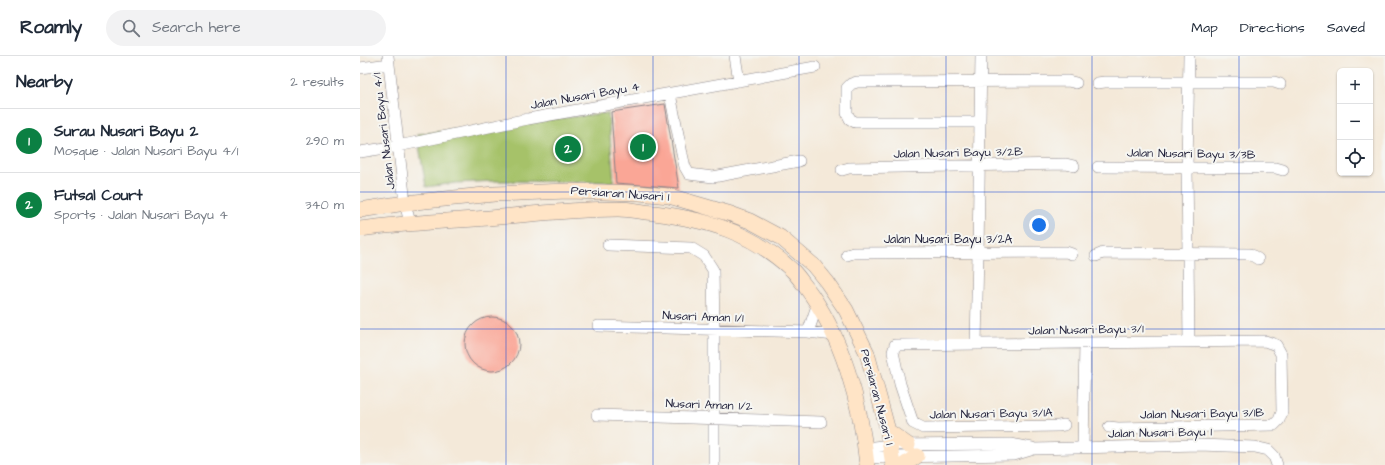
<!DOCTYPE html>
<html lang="en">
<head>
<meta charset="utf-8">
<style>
  :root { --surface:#fff; --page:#f2f2f3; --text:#1f2937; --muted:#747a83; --line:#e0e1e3; --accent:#0b8043 }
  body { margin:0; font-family:"Architects Daughter",sans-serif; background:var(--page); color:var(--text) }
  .controls { position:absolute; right:12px; top:12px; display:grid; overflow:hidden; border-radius:6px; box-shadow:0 1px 3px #0004 }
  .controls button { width:36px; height:36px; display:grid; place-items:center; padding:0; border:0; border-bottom:1px solid var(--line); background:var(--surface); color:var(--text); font:20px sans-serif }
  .you { position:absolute; left:679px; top:169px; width:14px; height:14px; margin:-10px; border:3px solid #fff; border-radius:50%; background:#1a73e8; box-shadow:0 0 0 6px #1a73e833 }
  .badge { display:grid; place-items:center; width:26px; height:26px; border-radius:50%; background:var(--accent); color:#fff; font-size:13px; font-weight:700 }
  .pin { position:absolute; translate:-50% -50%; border:2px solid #fff; box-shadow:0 1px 4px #0006 }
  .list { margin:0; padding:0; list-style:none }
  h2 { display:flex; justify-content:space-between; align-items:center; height:52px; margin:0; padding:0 16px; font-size:17px }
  h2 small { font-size:13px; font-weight:400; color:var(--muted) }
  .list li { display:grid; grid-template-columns:26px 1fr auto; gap:12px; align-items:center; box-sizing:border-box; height:64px; padding:0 16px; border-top:1px solid var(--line) }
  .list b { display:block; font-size:15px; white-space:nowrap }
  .list p { margin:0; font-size:13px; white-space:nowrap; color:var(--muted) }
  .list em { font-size:13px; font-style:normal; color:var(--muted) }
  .icon { flex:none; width:22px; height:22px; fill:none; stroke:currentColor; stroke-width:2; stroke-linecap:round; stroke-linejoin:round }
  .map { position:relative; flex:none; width:1025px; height:409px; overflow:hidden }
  header { display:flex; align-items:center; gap:24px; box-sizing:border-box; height:56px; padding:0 20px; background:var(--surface); border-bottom:1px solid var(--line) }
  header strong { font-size:19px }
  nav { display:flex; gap:22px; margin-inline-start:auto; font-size:14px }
  .search { width:280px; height:36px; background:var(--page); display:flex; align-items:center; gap:10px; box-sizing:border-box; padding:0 14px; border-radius:22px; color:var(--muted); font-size:15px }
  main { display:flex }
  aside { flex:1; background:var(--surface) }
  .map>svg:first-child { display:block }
  .green { fill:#a6c269; stroke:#647252 }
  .building { fill:#faa696 }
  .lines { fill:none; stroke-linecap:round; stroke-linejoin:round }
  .street-casing { stroke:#8b868a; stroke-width:12 }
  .secondary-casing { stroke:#8b868a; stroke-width:16 }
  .street { stroke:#fff; stroke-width:11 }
  .secondary { stroke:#ffe4c6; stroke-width:15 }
  .grid { fill:none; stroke:#1d4ed8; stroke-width:1; stroke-opacity:0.55 }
  .labels { text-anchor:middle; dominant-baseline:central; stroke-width:4; stroke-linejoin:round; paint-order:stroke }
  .street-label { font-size:12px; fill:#22223b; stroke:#f6f6f2 }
</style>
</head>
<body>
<header>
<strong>Roamly</strong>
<div class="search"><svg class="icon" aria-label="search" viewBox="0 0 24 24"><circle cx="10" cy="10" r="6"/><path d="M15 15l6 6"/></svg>Search here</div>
<nav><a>Map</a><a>Directions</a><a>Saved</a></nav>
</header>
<main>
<aside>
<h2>Nearby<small>2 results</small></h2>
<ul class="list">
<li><span class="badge">1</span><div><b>Surau Nusari Bayu 2</b><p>Mosque · Jalan Nusari Bayu 4/1</p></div><em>290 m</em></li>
<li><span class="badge">2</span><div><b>Futsal Court</b><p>Sports · Jalan Nusari Bayu 4</p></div><em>340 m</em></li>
</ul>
</aside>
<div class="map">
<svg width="1025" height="409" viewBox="0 0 1025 409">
  <rect width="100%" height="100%" fill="#f6f6f2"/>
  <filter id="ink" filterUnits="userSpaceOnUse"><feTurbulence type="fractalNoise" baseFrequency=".025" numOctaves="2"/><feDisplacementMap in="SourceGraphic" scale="8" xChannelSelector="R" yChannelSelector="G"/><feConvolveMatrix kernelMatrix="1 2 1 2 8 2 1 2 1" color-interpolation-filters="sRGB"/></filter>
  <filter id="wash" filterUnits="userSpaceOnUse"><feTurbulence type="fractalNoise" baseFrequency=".012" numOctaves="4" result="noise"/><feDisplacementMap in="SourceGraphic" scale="16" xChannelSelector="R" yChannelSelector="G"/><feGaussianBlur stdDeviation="0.9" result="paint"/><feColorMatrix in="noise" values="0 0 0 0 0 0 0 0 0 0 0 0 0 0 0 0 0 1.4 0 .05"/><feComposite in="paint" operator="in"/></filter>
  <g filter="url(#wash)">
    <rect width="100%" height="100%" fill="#f4e9d9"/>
    <path class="green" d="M248,57L254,126L135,125L96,127L66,131L57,78Z"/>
    <g id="blocks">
      <path class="building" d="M305,48L319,132L256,127L251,56Z
        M105 288a27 27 0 1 1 54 0a27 27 0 1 1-54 0Z"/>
    </g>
  </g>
  <g filter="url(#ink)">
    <use href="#blocks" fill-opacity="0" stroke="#8b868a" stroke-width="1"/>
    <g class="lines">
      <defs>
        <path id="street" d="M28,0L45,147L50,167
          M375,0L379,25
          M829,0L827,111L829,286
          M0,12L29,8
          M737,27L745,26H914L920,28
          M310,38L322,98L325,111L329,118L353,121L439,105
          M620,66H495L490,63L487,57V32L491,28L497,26L708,25L716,27
          M0,96L38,90L168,63L455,11
          M738,111L916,112L923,114
          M482,114L489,112L706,108L714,110
          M248,189L331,192L344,200L353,214L354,274V409
          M487,199L493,197L706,196L712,198
          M736,200L743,197L890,198L898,203
          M238,270L448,276L474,279
          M448,276L458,247
          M616,288L618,196L621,0
          M237,359L461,366
          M704,369L698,370L563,372L553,367L540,328L533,296L535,289L905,285L916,289L921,298L922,356L919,364L914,369L758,372L749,371
          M723,391L725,287
          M506,392L530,389L651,388L672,392
          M507,402L532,401L654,399L674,393L839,389L895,391L908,394L914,400L917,409"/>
        <path id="secondary" d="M0,154L45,147L134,138L207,135L279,137L309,140L371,158L390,165L420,181L453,209L467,226L486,254L507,297L527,371L533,409
          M0,173C43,167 86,165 129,162C172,158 214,153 258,153C270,153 282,156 294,157C349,164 391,176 432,214C437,219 441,225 445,230C482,278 501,348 507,409
          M528,375L548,389
          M544,409L557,400"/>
      </defs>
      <use href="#street" class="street-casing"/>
      <use href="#secondary" class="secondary-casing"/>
      <use href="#street" class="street"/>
      <use href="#secondary" class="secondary"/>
    </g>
  </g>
  <path class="grid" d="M146,0V409M293,0V409M439,0V409M586,0V409M732,0V409M879,0V409M0,136H1025M0,273H1025"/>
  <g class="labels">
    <g class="street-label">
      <text transform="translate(225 40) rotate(-10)">Jalan Nusari Bayu 4</text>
      <text transform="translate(24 75) rotate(-97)">Jalan Nusari Bayu 4/1</text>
      <text transform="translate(598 97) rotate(-1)">Jalan Nusari Bayu 3/2B</text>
      <text transform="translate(831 98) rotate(1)">Jalan Nusari Bayu 3/3B</text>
      <text transform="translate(260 138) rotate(4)">Persiaran Nusari 1</text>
      <text x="588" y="183">Jalan Nusari Bayu 3/2A</text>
      <text transform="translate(343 261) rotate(2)">Nusari Aman 1/1</text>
      <text transform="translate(726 274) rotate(-1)">Jalan Nusari Bayu 3/1</text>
      <text transform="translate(517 341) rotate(75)">Persiaran Nusari 1</text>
      <text transform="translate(349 349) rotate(2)">Nusari Aman 1/2</text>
      <text transform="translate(631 358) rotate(-1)">Jalan Nusari Bayu 3/1A</text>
      <text transform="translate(842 358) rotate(-1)">Jalan Nusari Bayu 3/1B</text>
      <text transform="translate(800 377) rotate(-1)">Jalan Nusari Bayu 1</text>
    </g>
  </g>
</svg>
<div class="controls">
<button>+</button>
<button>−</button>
<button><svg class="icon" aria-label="locate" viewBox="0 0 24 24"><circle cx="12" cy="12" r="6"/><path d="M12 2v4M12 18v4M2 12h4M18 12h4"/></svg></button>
</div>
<div class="you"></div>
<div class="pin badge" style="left:283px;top:91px">1</div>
<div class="pin badge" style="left:208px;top:93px">2</div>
</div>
</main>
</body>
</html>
